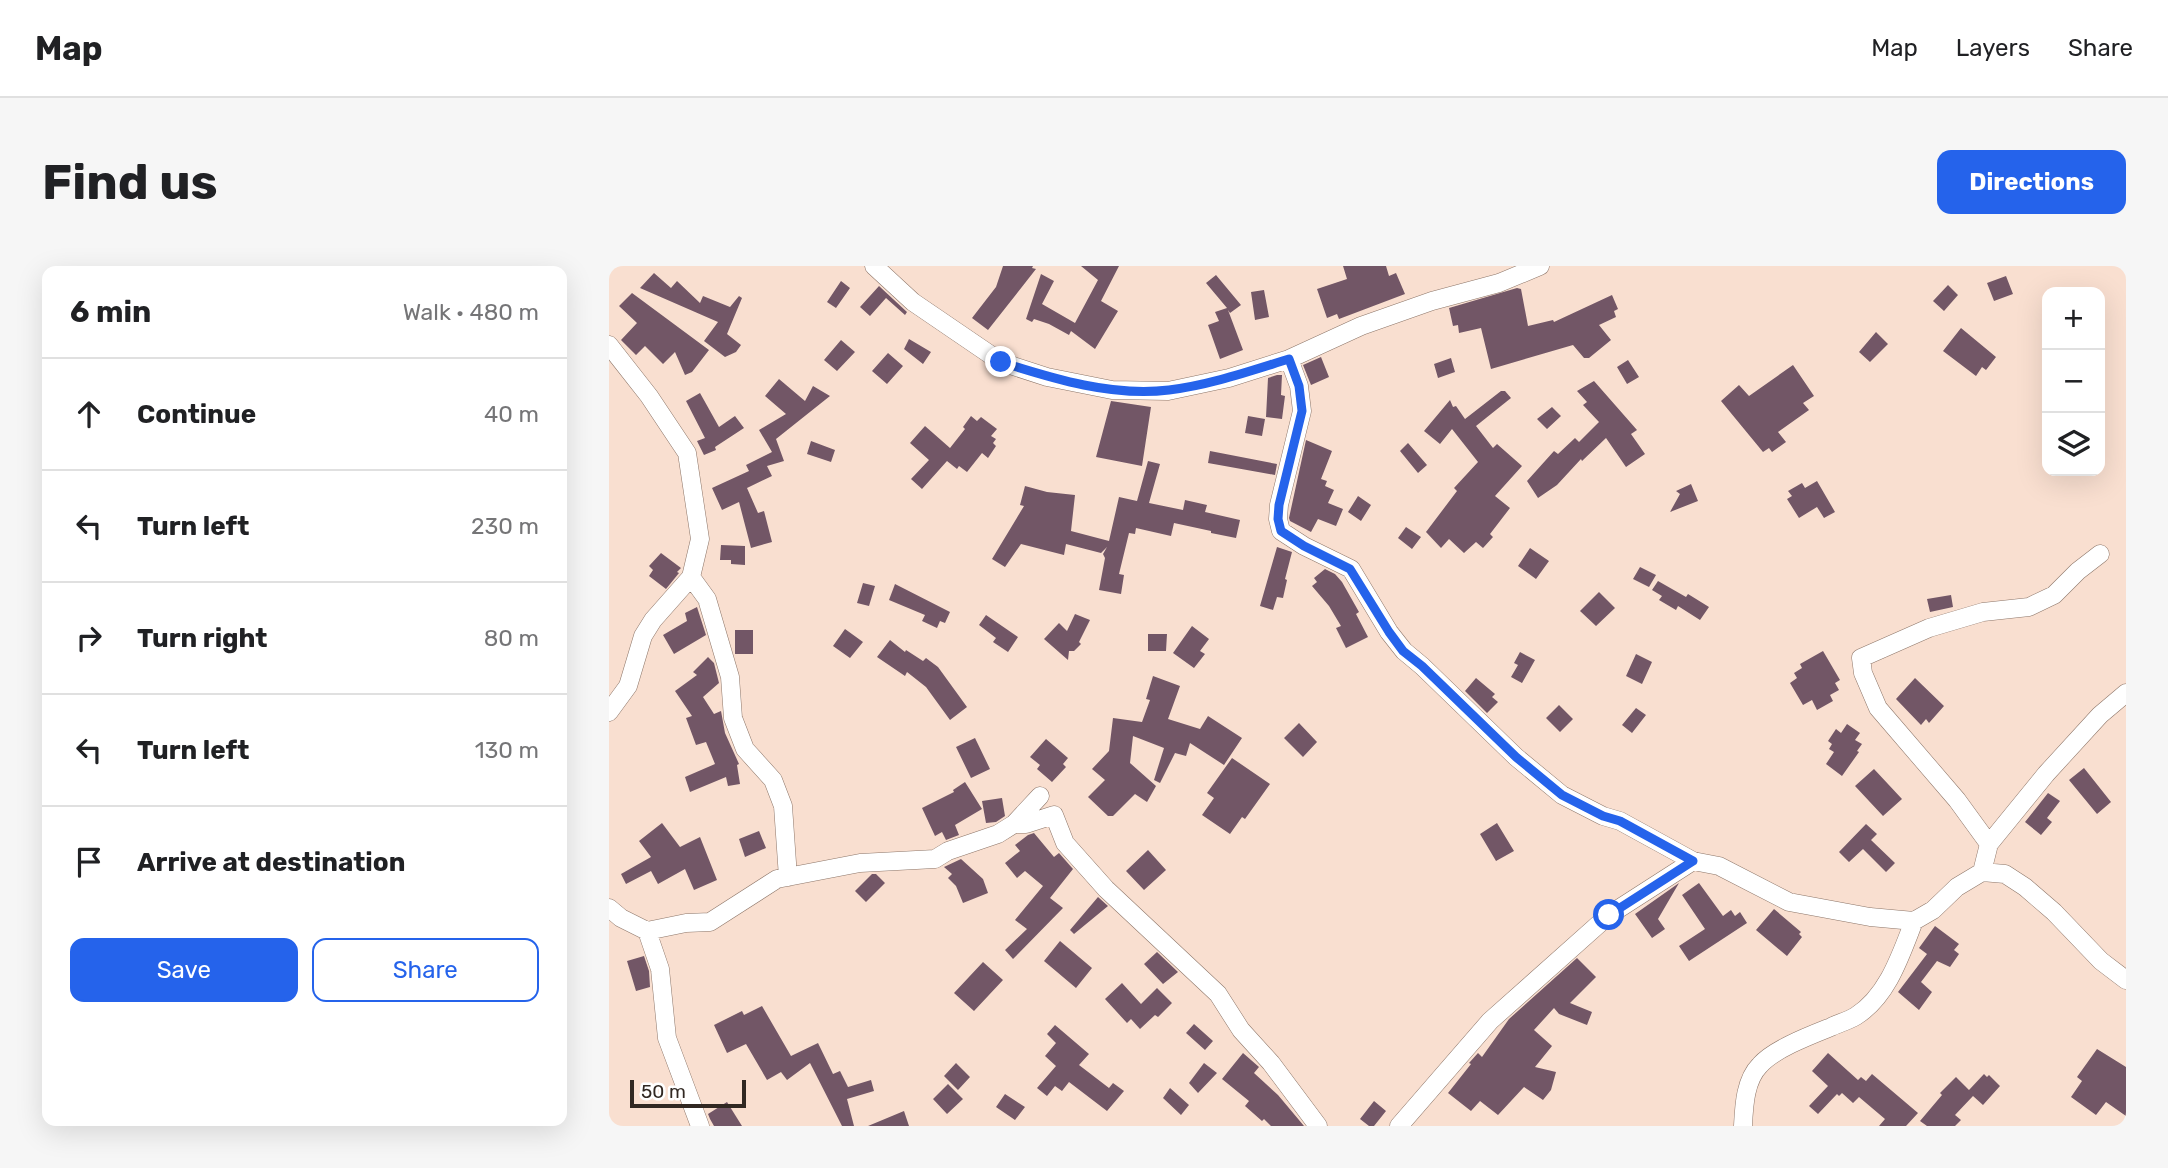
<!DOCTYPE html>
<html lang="en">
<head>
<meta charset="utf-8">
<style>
  :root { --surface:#fff; --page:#f6f6f6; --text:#202124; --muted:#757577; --line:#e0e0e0; --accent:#2563eb }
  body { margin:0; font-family:Rubik,sans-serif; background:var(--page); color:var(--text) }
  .controls { position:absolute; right:21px; top:21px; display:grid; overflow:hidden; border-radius:14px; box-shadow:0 7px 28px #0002 }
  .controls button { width:63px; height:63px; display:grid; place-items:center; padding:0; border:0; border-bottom:2px solid var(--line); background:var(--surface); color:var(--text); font:35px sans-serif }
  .scale { position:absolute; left:21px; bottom:18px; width:116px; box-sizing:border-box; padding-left:7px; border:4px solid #312822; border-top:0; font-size:19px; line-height:24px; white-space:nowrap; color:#312822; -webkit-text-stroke:5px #fff; paint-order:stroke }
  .stop { position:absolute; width:21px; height:21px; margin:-16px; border:5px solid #2563eb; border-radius:50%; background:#fff }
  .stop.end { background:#2563eb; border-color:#fff; box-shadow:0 2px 7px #0008 }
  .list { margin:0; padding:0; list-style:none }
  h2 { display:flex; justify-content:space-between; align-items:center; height:91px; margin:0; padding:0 28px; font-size:30px }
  h2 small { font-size:23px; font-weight:400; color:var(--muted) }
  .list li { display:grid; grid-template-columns:46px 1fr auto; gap:21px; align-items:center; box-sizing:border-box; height:112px; padding:0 28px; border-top:2px solid var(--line) }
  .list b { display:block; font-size:26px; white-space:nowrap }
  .list em { font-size:23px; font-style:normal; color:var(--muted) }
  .actions { display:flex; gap:14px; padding:21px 28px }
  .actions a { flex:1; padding:16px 0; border:2px solid var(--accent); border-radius:14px; text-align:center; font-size:24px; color:var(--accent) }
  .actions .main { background:var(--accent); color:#fff }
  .icon { flex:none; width:38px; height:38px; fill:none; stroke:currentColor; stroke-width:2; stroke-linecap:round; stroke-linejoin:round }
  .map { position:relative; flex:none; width:1517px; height:860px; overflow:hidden; border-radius:14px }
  header { display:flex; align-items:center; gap:42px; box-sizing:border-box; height:98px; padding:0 35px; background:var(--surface); border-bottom:2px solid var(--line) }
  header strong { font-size:33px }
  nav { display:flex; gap:38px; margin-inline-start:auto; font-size:24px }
  .intro { display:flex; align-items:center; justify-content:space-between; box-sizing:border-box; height:168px; padding:0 42px }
  h1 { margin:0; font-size:49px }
  .button { padding:18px 32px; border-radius:14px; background:var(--accent); color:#fff; font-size:24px; font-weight:700 }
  main { display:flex; gap:42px; padding:0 42px }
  aside { flex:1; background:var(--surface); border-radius:14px; box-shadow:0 7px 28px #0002 }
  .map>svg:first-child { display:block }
  .building { fill:#725666 }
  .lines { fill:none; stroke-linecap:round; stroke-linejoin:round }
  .street-casing { stroke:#8d7669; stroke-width:19 }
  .street { stroke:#fff; stroke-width:18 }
  .route { stroke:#2563eb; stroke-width:9 }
</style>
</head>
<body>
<header>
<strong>Map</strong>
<nav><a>Map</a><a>Layers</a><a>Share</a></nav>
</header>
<div class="intro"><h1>Find us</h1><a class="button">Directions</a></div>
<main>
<aside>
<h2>6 min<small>Walk · 480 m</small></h2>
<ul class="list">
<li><svg class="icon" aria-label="ahead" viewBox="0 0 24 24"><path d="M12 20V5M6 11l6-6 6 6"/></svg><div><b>Continue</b></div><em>40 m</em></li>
<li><svg class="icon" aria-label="left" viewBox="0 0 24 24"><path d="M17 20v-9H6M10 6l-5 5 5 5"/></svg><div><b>Turn left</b></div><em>230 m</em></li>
<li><svg class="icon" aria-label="right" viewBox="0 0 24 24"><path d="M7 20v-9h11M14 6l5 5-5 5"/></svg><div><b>Turn right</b></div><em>80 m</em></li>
<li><svg class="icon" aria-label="left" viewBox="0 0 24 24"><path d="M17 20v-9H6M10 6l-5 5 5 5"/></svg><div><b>Turn left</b></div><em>130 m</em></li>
<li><svg class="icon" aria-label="arrive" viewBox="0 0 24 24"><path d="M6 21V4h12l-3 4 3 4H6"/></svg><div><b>Arrive at destination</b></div></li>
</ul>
<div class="actions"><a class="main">Save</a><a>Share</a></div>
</aside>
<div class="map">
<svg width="1517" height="860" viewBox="0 0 1517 860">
  <rect width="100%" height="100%" fill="#f9dfd0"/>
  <path class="building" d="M394,0H424L423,2L427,3L379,64L363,52L387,21Z
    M472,0H510L492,35L509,45L486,83L462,65L460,69L440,58L425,53L423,56L417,53L432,8L445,15L433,38L466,57L489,14Z
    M734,0H777L780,10L787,7L796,28L730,53L728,48L718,52L708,23L738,13Z
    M45,7L62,22L68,15L91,37L94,30L121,41L130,30L133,32L118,68L132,79L127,86L116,91L95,75L109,56L31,22Z
    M607,9L632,39L621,47L619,44L634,84L611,93L599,59L610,55L606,46L618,42L597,17Z
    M1397,10L1404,28L1385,35L1378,17Z
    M232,15L241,22L227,42L218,36Z
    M1339,19L1349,29L1335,45L1324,35Z
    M270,20L298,46L296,49L277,32L261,50L251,41Z
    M908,22L912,23L919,60L944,54L945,56L1003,29L1009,43L1005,45L1007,51L990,59L1002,74L980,92H975L964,79L882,103L872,62L850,67L849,59L844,60L840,42Z
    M655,24L660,51L646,54L642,26Z
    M23,27L100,84L83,106L76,109L66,86L54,98L36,80L27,89L12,74L28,57L10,40Z
    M1352,62L1387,91L1377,104L1373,101L1367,110L1334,85Z
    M1267,66L1279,78L1261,96L1250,86Z
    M300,73L322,86L314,98L295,83Z
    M232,74L246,86L228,105L215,94Z
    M279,87L294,100L278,118L263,105Z
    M712,91L720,111L702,119L694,99Z
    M842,92L846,106L829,112L825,98Z
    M1019,94L1030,111L1018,118L1008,101Z
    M1184,99L1205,130L1194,137L1200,144L1169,166L1177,176L1163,186L1160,182L1154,186L1112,135L1130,119L1140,130Z
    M668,109H673L672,129L676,130L673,153L657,151L659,112Z
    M170,113L196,135L204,120L221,130L167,173L175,195L158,200L163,210L138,222L149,247L155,245L163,276L142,282L130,236L113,244L103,222L140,205L137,199L163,186L150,164L177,148L156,130Z
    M985,115L1028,164L1022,168L1036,188L1017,201L997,172L973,195L972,193L948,219L929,232L918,215L945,185L949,188L966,172L970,176L990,156L974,139L978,136L968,125Z
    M892,125H896L902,132L867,160L884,182L888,178L913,200L886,230L901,242L881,268L884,271L874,282L867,276L855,287L840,273L832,282L817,266L848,225L845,222L869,196L843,163L831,178L815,165L841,134L844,141L847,140L856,153Z
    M91,127L110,161L126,150L135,162L106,181L107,184L95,189L88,175L96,172L77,135Z
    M502,135L542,141L533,200L487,191Z
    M943,141L952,150L938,163L928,153Z
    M362,150L368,155L372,151L388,163L382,170L387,173L384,177L387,180L379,192L373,187L358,206L350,200L348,203L338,195L313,223L302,213L320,194L301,177L316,160L341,182L356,163L354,161Z
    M639,150L656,153L653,170L636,167Z
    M697,174L723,185L712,213L718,215L716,220L725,224L719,237L734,243L727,260L709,253L702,266L681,255L680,252Z
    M202,175L226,184L222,196L198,188Z
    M799,177L818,199L809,207L791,185Z
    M601,185L668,198L666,209L599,197Z
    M539,195L551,198L540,237L574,244L576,234L598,239L596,246L631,254L627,272L602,267V265L565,257L562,270L527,262L526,268L520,267L510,308L515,309L512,328L490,324L496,292L494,288L498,281L492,287L457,278L455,289L412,278L396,301L383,293L415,240L411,239L416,220L438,226L466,229L462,265L500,275L510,231L528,235Z
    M1208,215L1226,246L1215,252L1208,241L1190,252L1178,233L1183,230L1179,225L1193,217L1196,222Z
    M1082,218L1089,235L1061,246L1071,228L1067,225Z
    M749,230L762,239L752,255L739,246Z
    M797,261L812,271L803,283L789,272Z
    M112,279L136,280V299L122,298V294H111Z
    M668,281L683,286L676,313L678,314L674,332L668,331L664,344L651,340Z
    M921,282L940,295L927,313L909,300Z
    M52,287L72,302L68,306L70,307L57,323L40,310L44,304L40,300Z
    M1031,301L1047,309L1040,321L1024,313Z
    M716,303L726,308L733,316L750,346L747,348L759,371L737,382L727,362L732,360L720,340L703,320L708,316L705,312Z
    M1049,315L1077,331L1079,328L1100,341L1091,354L1069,340L1067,344L1050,334L1053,330L1043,324Z
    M254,317L266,320L260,340L248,337Z
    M286,318L341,346L336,357L331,355L328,362L313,355L316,349L280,334Z
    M990,326L1006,342L987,360L971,345Z
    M1342,329L1344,341L1321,346L1318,333Z
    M88,341L97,369L65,388L54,369L78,355L76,347Z
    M466,348L481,354L470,376L472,378L465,385H460L459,394L435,373L450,357L458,365Z
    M377,349L409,371L399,386L384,376L387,372L370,359Z
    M583,360L600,373L591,385L596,388L585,402L564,387Z
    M236,363L254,376L241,392L224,380Z
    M126,364H144V388H126Z
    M539,368H558L557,385H539Z
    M281,374L296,386L297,384L314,395L317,392L329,401L358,441L341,454L317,421L298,406L296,410L268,391Z
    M1214,385L1231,414L1226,417L1230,424L1221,429L1224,435L1208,444L1203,434L1194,439L1181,417L1188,412L1185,407L1193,402L1191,398Z
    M911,386L926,394L913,417L902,411L909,399L905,397Z
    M1027,388L1043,396L1033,418L1017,410Z
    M99,391L105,397L110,417L94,431L105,448L112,445L116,467L130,498L128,499L131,518L119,520L117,511L81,526L76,511L106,498L97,476L87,479L77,452L83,450L66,425L88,409L84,406Z
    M544,410L571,420L559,453L591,463L599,450L633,472L615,499L581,477L577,490L566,487L551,517L545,514L555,482L524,470L521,497L547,520L538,536L526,528L504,550H499L479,531L496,514L483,503L500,485L504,452L533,456L541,434L537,433Z
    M867,412L886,428L883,431L889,436L878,447L856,425Z
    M1306,412L1335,440L1320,457L1317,453L1312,459L1287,433Z
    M950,439L964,453L951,466L937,452Z
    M1027,442L1037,449L1023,467L1013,459Z
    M690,457L708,476L694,491L675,472Z
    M1238,458L1251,467L1246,474L1253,478L1248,485L1250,486L1233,510L1217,498L1225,486L1220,483L1223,478L1219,475L1227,463L1232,467Z
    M366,472L381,503L362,512L347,481Z
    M437,473L459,492L454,498L457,501L443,516L428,503L431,499L421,491Z
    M623,492L661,518L636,553L633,551L621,568L593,549L605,532L598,527Z
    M1475,502L1502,536L1488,548L1460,514Z
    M1265,503L1293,533L1274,550L1246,520Z
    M356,516L373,543L346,559L350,569L337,574L333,566L326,570L313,542L345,526L344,524Z
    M1439,527L1451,535L1438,552L1443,556L1432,569L1416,556Z
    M393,532L396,550L387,556L377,557L373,535Z
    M53,557L71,581L91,571L108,614L85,624L76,603L49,618L42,605L17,618L12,608L42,591L30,575Z
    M888,557L905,585L887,595L871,568Z
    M1257,558L1268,568L1262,574L1286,597L1277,606L1254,583L1240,596L1230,586Z
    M150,565L157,582L136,591L130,573Z
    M425,567L445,591L450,587L464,603L441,632L454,642L404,693L396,684L418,663L406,654L434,620L416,605L408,612L396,597L411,585L406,579L419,569Z
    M539,584L557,604L535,624L517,605Z
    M352,593L374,613L379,627L354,637L347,620L339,612L343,608L335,601Z
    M263,608H267L276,617L257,636L246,625Z
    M1070,617L1049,653L1056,663L1043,672L1026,648Z
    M1090,617L1114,650L1122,644L1126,650L1131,646L1138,657L1080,695L1070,680L1096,663L1073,629Z
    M489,631L499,640L465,668L461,664Z
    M1165,643L1192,666L1190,668L1193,671L1178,690L1147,664Z
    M1326,660L1350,678L1345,684L1350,688L1341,701L1328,695L1312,716L1323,726L1310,744L1289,726L1318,688L1310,682Z
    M451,675L483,702L467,722L435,695Z
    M548,686L569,706L554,718L535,698Z
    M35,690L40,705L41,721L27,725L18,695Z
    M968,692L987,711L961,737L983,746L978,759L950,748L945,742L925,764L943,780L926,801L947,806L942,824L934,834L915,821L889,849L871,835L862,845L839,827L862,798L860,797L869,787L873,791L900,753Z
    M374,696L394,714L365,745L345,727Z
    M513,717L532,738L548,722L563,737L549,751L546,749L531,763L522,753L518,757L496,733Z
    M153,740L182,790L209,777L224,808L231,805L239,821L262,814L265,825L238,833L245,860H233L201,797L178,814L172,806L158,814L137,778L118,787L105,759L133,745L135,749Z
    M585,758L604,775L596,784L577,767Z
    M446,759L480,788L470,799L500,822L504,817L515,825L498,845L460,816L453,825L446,820L438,830L428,822L447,800L436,790L447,777L438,768Z
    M1488,783L1517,801V850L1497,836L1487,849L1462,831L1473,815L1468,811Z
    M634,787L650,801L645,807L669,829L695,860H662L655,853L653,855L636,840L640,835L613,813Z
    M1219,787L1249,814L1252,811L1257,815L1263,808L1309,847L1297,860H1270L1276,853L1250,831L1244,837L1233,827L1230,830L1228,828L1209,848L1200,840L1219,820L1203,805Z
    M347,797L361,811L349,824L335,810Z
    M595,797L608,807L589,827L580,817Z
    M1375,808L1378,811L1380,809L1391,820L1374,839L1364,830L1346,849L1352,854L1346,860H1318L1311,855L1333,829L1331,827L1347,811L1360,824Z
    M339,818L354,833L338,848L324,833Z
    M561,822L580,839L572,849L554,832Z
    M396,828L416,841L406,854L387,841Z
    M765,835L777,845L765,860H760L751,853Z
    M118,836L133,860H105L101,853L99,848Z
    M295,845L300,860H259Z"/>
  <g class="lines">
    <defs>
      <path id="street" d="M265,0L304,36L392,96L438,111L503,124L559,125L620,112L680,93L752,60L823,35L890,17L931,0
        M0,79L40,130L78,187L91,273L82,311L44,354L34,370L19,420L0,446
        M680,93L690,120L693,145L670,239L669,253L672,265L695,280L742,303L780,366L795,385L813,400L907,491L953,529L994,550L1011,555L1084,595L1110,600L1180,636L1261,651L1305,655L1324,644L1348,621L1373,606L1396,608L1416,621L1445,646L1492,695L1517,714
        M82,311L98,333L121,411L124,452L136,483L164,514L174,540L179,611
        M405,558L431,530
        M1380,578L1348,534L1269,442L1254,407L1252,392L1320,362L1374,346L1420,341L1445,329L1469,305L1491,288
        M1373,606L1380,578L1437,508L1491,449L1517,427
        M0,642L12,652L38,665L51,703L58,772L91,860
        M38,665L77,657L101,656L168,613L251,597L326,593L339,585L389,568L405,558H417L445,549L456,577L497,623L609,728L632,764L662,797L709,860
        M790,860L881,755L1000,649L1084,595
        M1134,860C1135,840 1136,814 1151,799C1165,783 1202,769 1222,761C1230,757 1239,755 1247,750C1279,730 1292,688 1305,655"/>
    </defs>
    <use href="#street" class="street-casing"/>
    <use href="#street" class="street"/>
  </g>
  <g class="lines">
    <path class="route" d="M392,96C445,113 504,131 560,124C601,119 641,105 680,93L690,120L693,145L670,239L669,253L672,265L695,280L741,303L780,366L794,385L813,400L907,491L953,529L994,550L1011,555L1084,595L1000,649"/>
  </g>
</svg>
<div class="controls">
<button>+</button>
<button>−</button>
<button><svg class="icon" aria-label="layers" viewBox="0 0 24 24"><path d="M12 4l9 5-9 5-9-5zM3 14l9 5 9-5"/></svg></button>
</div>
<div class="scale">50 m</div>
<div class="stop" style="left:1000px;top:649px"></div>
<div class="stop end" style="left:392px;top:96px"></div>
</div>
</main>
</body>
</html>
